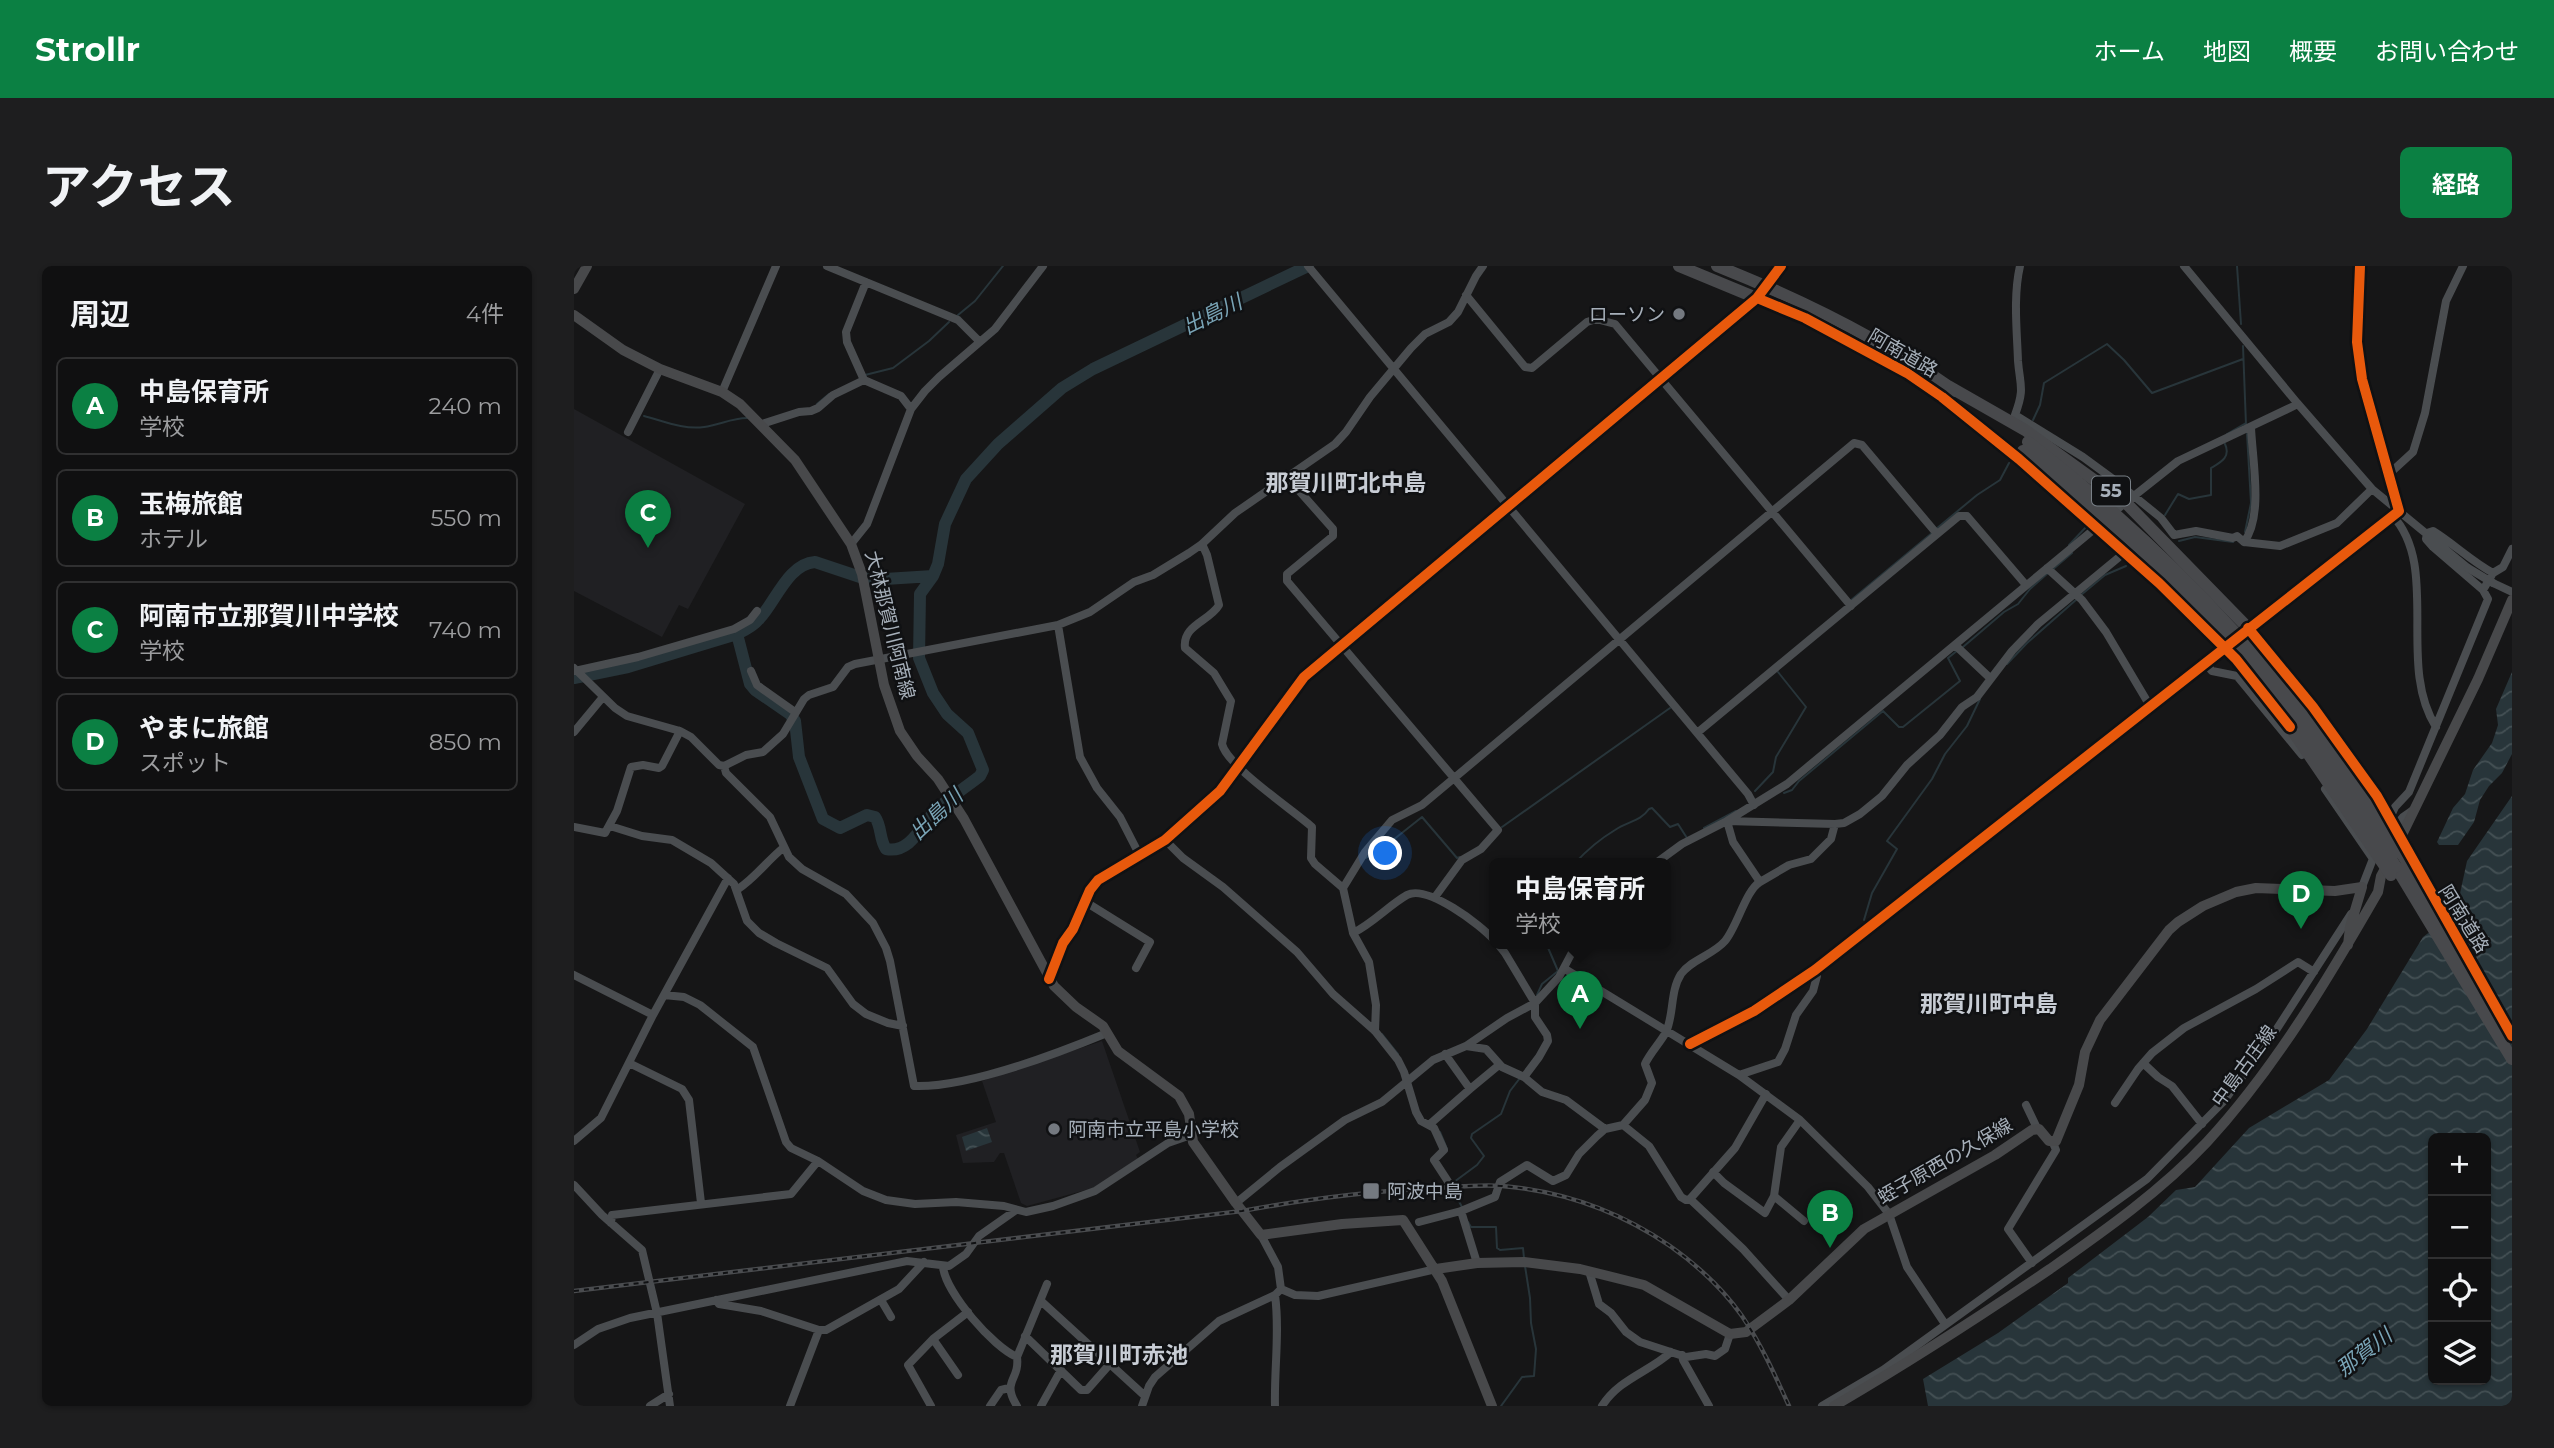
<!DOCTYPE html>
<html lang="ja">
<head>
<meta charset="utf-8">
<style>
  :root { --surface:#101011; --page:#1e1e1f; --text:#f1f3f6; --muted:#9c9d9f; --line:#303031; --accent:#0b8043 }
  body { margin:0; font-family:Montserrat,"Noto Sans JP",sans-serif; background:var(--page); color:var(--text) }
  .controls { position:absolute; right:21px; bottom:21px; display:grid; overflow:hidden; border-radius:10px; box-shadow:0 2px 5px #0004 }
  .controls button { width:63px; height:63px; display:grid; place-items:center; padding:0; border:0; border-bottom:2px solid var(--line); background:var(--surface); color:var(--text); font:35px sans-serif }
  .you { position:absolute; left:812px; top:588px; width:24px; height:24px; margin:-18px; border:5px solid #fff; border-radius:50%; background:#1a73e8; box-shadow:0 0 0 10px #1a73e833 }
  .badge { display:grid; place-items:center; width:46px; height:46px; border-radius:50%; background:var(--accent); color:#fff; font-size:23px; font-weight:700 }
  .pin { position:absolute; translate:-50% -58px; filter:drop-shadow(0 2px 4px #0008) }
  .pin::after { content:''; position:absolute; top:37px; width:24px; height:21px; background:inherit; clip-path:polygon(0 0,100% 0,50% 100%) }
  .popup { position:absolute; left:915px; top:592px; width:182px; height:91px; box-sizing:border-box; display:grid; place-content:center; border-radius:10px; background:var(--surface); filter:drop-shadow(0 2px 5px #0005); font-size:23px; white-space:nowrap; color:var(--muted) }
  .popup b { font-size:26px; color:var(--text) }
  .popup::after { content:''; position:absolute; left:50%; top:100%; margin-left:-14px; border:14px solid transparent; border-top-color:var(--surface) }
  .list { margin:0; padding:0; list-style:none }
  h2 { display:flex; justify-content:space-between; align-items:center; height:91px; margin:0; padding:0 28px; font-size:30px }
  h2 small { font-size:23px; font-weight:400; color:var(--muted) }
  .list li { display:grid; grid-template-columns:46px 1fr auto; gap:21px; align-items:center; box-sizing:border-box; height:98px; margin:0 14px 14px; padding:0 14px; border:2px solid var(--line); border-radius:10px }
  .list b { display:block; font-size:26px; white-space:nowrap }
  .list p { margin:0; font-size:23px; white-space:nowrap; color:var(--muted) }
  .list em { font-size:23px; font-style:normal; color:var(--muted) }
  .icon { flex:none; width:38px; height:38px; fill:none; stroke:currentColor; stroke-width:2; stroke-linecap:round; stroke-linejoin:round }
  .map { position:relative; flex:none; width:1938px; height:1140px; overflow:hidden; border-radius:10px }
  header { display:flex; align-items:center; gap:42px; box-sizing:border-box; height:98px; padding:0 35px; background:var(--accent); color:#fff }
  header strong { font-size:33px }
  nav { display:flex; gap:38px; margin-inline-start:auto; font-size:24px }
  .intro { display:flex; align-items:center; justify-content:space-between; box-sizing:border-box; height:168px; padding:0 42px }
  h1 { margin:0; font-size:49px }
  .button { padding:18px 32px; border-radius:10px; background:var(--accent); color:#fff; font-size:24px; font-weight:700 }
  main { display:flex; gap:42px; padding:0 42px }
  aside { flex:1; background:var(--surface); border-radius:10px; box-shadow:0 2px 5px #0004 }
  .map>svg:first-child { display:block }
  .built { fill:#202023 }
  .water { fill:url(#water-waves); fill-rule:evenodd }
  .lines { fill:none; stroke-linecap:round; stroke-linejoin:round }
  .stream { stroke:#28353a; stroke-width:2 }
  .river { stroke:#28353a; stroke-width:12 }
  .minor { stroke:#4a4d50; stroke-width:8 }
  .major { stroke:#48494b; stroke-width:10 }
  .highway { stroke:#48494c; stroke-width:12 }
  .rail-casing { stroke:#4a4c4f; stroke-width:4.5 }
  .rail { stroke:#101113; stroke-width:2; stroke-dasharray:5; stroke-linecap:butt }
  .minor-bridge { stroke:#4a4d50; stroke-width:8 }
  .highway-bridge { stroke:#48494c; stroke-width:12 }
  .cycleway-casing { stroke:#101113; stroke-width:15 }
  .cycleway { stroke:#e8590c; stroke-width:10 }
  .poi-dot { fill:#747980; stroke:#101113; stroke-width:2.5 }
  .labels { text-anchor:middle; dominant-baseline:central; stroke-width:5; stroke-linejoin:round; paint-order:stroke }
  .shield { fill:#101113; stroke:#798087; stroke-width:2 }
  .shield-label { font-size:18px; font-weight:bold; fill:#a6afb9 }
  .poi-label { font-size:19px; fill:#a6afb9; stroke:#101113; text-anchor:start }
  .street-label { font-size:19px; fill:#a6afb9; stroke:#101113 }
  .water-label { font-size:21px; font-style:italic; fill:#7aa5b7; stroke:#101113 }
  .quarter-label { font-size:23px; font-weight:bold; fill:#c8cdd5; stroke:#101113 }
</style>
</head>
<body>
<header>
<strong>Strollr</strong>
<nav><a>ホーム</a><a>地図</a><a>概要</a><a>お問い合わせ</a></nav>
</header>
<div class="intro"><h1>アクセス</h1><a class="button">経路</a></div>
<main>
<aside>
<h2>周辺<small>4件</small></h2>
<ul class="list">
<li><span class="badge">A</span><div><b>中島保育所</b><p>学校</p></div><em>240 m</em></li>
<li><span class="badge">B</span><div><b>玉梅旅館</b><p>ホテル</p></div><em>550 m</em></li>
<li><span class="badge">C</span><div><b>阿南市立那賀川中学校</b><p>学校</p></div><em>740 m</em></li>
<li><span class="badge">D</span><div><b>やまに旅館</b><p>スポット</p></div><em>850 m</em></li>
</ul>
</aside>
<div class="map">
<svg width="1938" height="1140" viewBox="0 0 1938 1140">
  <defs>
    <pattern id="water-waves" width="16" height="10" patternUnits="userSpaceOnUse" patternTransform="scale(1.75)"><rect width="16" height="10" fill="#28353a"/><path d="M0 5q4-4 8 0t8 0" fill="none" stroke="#445054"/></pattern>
  </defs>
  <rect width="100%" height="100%" fill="#161617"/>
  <path class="built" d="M0,143L171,238L114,343L105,339L88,371L0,325Z
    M528,775L566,886L562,889L564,893L519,922L453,940L447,937L430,887H426L420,896L389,897L382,869L422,856L408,815Z"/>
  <path class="water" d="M1938,406V488L1928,507L1915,520L1906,534L1900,556L1884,579H1865L1863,576L1879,542L1891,528L1899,504L1918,477L1924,459L1922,443Z
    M1938,530V1140H1354L1349,1113L1424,1067L1494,1017V1012L1574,951L1602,924L1621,921L1675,862L1755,814L1793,763L1849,671L1882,646L1893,595ZM1859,872H1912V1114H1859Z
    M413,862L418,876L392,885L388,871Z"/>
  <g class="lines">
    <path class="stream" d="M1663,0L1667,58
      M384,49L401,35L429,0
      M1669,80L1672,159
      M291,109L319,102L355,75L375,56
      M243,138L255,128
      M70,150C89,155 110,164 130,161C145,159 158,152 173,152
      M1459,154L1466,139L1470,117L1533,78L1550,94L1578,127L1669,93
      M1653,168L1672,157
      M1591,249L1604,228L1615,233L1637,229V202C1647,196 1657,191 1651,178
      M1362,263L1403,229L1426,214L1435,197
      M1671,266L1677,237L1673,168
      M1605,275L1621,271L1659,276
      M1495,279L1513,260
      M1478,304L1498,287
      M1507,329L1531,309L1552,300
      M1276,335L1358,267
      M1389,381L1430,346L1444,338L1456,323L1474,307
      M1433,398L1453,377L1503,333
      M1181,525L1199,506L1202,491L1232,441L1204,406
      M1210,527L1218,524L1225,515L1309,445L1325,461H1329L1386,415L1374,392L1384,384
      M928,561L1096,442
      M1130,562L1162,545
      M792,592L814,578L848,551L883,592L886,591
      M1001,597C1013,584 1026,573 1041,564C1054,555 1066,556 1075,543L1078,542L1096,561L1104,558L1113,572
      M1290,654L1298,627L1323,583L1313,575L1358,513L1371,488L1393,460L1406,433
      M963,729L968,718L984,705L972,677
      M808,768L824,788
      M866,866L873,883
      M878,915L882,930L888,941
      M880,916L903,899L910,890L897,872L898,868L927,848L936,825L946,812
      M894,956L897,961H922L923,982L926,984L949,982L950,992
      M927,1140L948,1111L960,1110L962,1083L957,1057L956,1032L951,1000"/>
    <path class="river" d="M163,368L176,418L181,424L216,448L221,455L225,491L249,553L266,562L293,549L301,551C308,561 305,573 312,583C337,588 348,558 362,544C375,532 392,521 406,510L409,504L394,467L373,448L359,427L345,392L346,328L359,310L364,298L371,258L392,213L424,178L488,122L519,103L734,0
      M0,412L54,401L163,368C172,364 180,360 186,352C202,335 214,298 241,296L295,314L359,310"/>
    <path class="minor" d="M253,0L384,54L406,76
      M734,0L1174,528L1180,539
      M1446,0C1439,30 1443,65 1444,95C1446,120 1451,122 1441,149L1509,191L1539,213L1534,223
      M1610,0L1724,138L1798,223L1894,302
      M292,16L272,66L273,76L290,114L327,130L337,143
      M892,29L951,101L958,102L1013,56L1022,53L1041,58L1277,340
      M148,126L202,0
      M188,158L225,146L237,145L244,142L259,129L290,114
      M54,166L86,103
      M1815,208L1839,186L1851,147L1872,35L1889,0
      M712,210L759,263V270L713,308V315L924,564L907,583L888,594L861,631
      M1539,213L1587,252L1600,269L1622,265L1659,272L1663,270L1670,276C1690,250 1678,192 1677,161
      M1536,249L1604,195L1724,138
      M1818,249C1867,301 1822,399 1862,461
      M1670,276L1706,280L1763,257L1798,223
      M277,278L293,258L337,143L351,125L365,111L421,63L469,0
      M628,278L633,289L645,339C636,355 608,359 611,382L640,407L657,435L648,478C653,500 719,544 738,561L737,592L741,598L769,622L779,667L795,696L802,739L801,765
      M1473,302L1508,334L1532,366L1576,440
      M1919,317L1938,326
      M1909,324L1859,281L1852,273L1853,267L1859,265C1880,278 1897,295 1919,307
      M484,359L506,491L523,522L546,551L566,590
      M1671,365L1825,245L1788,113L1783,76L1786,0
      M1381,379L1416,412
      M1631,397L1638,405L1663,410L1728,489
      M0,402L41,442L53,450L106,465L117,471L145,499L150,500L152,507L196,551L215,591L228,603L272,628L299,657L312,682L316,695L340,820C394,822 482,788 533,767
      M0,405L64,391L160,363L176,354L183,345
      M177,405L183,419L221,446
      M0,466L29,431
      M1123,467L1385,250H1393L1452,319
      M150,500L172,489L189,486L209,468L230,433L235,429L259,421L274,401L281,398L484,359L516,346L560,316L579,309L615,287L628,278L661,247L761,178L772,166L796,131L837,82L851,68L875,56L884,46L902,10L909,0
      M1751,523L1799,593
      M1815,554L1821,541L1835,526L1914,333L1909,324L1919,307L1929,301L1938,283
      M1261,558L1257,573L1237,593L1215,599L1186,616L1159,576L1153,555L1261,558L1270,557L1286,548L1308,530L1333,499L1366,469L1388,441L1403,431L1438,385L1464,358L1544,292
      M36,560L68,570L98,574L137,597L160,618L173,655L185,667L202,677L253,702L279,738L292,748L314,757L329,760
      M0,561L31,567L43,545L57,501L69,499L85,502L88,500L106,465
      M1818,564L1829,551L1839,544
      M591,574L609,592L649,621L723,686L759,728L801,765L824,794L830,806L842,846L847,855L860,862L870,884L860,894L875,917
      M1082,597L1108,578L1153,555L1213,518L1524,260
      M1788,621L1802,585
      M769,622L791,586L818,554L848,539L1280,177L1288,179L1363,268
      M164,623C180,613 193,595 209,582
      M510,635L576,676L562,702
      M779,667C799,657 814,640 833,629C853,618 907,659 920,674
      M923,677L931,687L961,737V751L973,769L974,775L965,791L950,811
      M991,703L1165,809L1226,854L1294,921L1315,948L1333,1001L1371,1058
      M0,709L79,749
      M475,713L489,677L499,663L516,624L524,614L591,574L646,525L730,411L1183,32
      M90,729L110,731L126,739L179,781L212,876L217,882L244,895
      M1116,778L1180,745L1241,704L1425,562L1496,502L1653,379
      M892,780L912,783L928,801L950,811L968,826L992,834L1031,863
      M871,788L896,823L925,799
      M55,797L108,823L115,834L127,937
      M1569,797L1584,811L1598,820L1628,858
      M1165,809L1204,796L1211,783L1222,749L1239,725L1243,710L1241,704
      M1541,837L1564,803L1578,787L1610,762L1682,723L1724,696L1740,706
      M1452,839L1463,862
      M1226,854L1207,881L1200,930L1230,955
      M856,858L896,823
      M1049,859L1075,880L1107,931L1112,934L1116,933L1161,882L1192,828
      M0,875L27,852L79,749L154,612
      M1139,906L1150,917L1191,947L1200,930
      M0,919L28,949L68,984L83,1047L96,1140
      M1116,933L1169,983L1215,1034
      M662,937L706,901L771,854L808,836L859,794L892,780L933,752L961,737L985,711L1003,677
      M845,956L887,945
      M37,957L38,949L217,928L244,895L289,925L312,934L341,938L382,936L430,940L452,946L479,940L521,925L594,877L617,869
      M903,997L887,945L921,931L926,916L953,899L979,915L992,909L1005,888L1023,870L1031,863L1049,859L1071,834L1078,817L1071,798C1076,787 1086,777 1092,766C1100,749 1096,725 1107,708C1118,693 1139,689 1151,675C1163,661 1172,624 1186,616
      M1458,997L1434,963L1482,884L1479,877
      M369,1001C372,1027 419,1081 443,1091
      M1015,1005L1025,1038L1037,1047L1052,1066L1066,1076L1112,1091L1132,1088L1141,1090L1151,1083L1156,1068
      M707,1023L721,1029L744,1030L862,1003
      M142,1034L145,1038L187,1045L245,1064H252L325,1023L350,996
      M307,1034L317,1051
      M467,1035L571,1130
      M451,1070L507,1124H513L535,1099
      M0,1079L24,1063L56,1052L333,995L375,1000L392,988L405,970L442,944
      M1108,1089L1109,1094L1135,1140
      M384,1109L359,1073L394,1046
      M76,1140L95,1128
      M216,1140L245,1064
      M357,1140L334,1099L359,1073
      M416,1140L427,1124L435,1122
      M443,1140C427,1114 446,1115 443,1091L473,1018
      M467,1140L487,1104
      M568,1140L575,1120L581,1111L645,1055L701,1029L707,1023L704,1001L687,969
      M701,1140C700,1103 706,1066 701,1029
      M1028,1140C1045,1113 1075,1106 1097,1086
      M1248,1140L1309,1104L1573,913L1649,836L1695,775L1777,648"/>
    <path class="major" d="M0,23L13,0
      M1183,32L1207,0
      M0,49L49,84L86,103L148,126L166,138L221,194L277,278L288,308L310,419L326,465L343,490L364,513L390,553L480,720L502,741L529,760L544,785L605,830L615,848L619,876L662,937L687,969L768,958L829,954L868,1015L918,1140
      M1825,575L1904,413L1938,334
      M862,1003L903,997L950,996L1006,1003L1070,1019L1156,1068L1172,1066L1215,1034L1290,963L1421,889L1458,864L1465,863L1475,875H1482L1505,819L1511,786L1526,754L1595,664L1604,656L1629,640L1662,626L1682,622L1761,625L1788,621L1776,661L1774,679
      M1260,1140C1334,1097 1405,1051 1476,1003C1530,965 1587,925 1633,876C1701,802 1754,713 1804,626L1807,610L1814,597"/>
    <path class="highway" d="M1105,0L1231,52L1333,107L1374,134
      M1143,0C1226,33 1308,73 1381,125
      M1374,120L1451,164L1552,237L1674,362L1739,441
      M1368,131L1445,193L1585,317L1662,393L1716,461
      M1828,588L1938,770
      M1822,601L1938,793"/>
    <defs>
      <path id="rail" d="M0,1025L668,945C728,934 787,926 848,923C874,922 901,918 928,920C989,925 1045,945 1096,980C1123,999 1149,1023 1168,1050C1187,1078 1201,1109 1215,1140"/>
    </defs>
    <use href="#rail" class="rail-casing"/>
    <use href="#rail" class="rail"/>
    <path class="minor-bridge" d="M1894,302L1919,317"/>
    <path class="highway-bridge" d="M1454,176C1607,294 1725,425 1828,588
      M1449,185C1525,243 1596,306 1661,377C1723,445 1773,523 1822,601
      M1739,441L1803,530L1832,579
      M1716,461L1817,609"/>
    <defs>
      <path id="cycleway" d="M1183,32L1231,52L1333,107L1368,131L1445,193L1585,317L1662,393L1716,461
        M1674,362L1739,441L1803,530L1938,770
        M475,713L489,677L499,663L516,624L524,614L591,574L646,525L730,411L1183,32L1207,0
        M1116,778L1180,745L1241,704L1825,245L1788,113L1783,76L1786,0"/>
    </defs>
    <use href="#cycleway" class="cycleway-casing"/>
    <use href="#cycleway" class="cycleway"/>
  </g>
  <g class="poi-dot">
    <circle cx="1105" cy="48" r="7"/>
    <circle cx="480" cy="863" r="7"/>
    <rect x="788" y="916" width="18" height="18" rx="3.5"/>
  </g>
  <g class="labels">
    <rect class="shield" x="1518" y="210.5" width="38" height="29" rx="5"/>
    <g class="shield-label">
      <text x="1537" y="225">55</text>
    </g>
    <g class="poi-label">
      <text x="1091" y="48" text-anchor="end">ローソン</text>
      <text x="494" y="863">阿南市立平島小学校</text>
      <text x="813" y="925">阿波中島</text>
    </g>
    <g class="street-label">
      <text transform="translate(1329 87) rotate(30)">阿南道路</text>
      <text transform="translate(316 359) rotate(76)">大林那賀川阿南線</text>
      <text transform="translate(1890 653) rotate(58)">阿南道路</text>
      <text transform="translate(1670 800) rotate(-54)">中島古庄線</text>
      <text transform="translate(1371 895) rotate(-30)">蛭子原西の久保線</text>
    </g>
    <g class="water-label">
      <text transform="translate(638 48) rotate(-26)">出島川</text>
      <text transform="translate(362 548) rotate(-43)">出島川</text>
      <text transform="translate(1790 1086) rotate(-38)">那賀川</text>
    </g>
    <g class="quarter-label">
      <text x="772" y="217">那賀川町北中島</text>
      <text x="1415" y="738">那賀川町中島</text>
      <text x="545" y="1089">那賀川町赤池</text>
    </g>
  </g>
</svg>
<div class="controls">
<button>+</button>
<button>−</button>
<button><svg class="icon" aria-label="locate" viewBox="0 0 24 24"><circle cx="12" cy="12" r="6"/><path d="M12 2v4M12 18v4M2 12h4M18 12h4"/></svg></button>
<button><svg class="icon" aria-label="layers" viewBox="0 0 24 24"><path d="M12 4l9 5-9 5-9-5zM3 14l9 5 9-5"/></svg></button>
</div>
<div class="you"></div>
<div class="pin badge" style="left:1006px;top:763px">A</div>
<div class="popup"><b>中島保育所</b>学校</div>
<div class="pin badge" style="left:1256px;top:982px">B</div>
<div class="pin badge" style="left:74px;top:282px">C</div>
<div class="pin badge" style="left:1727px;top:663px">D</div>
</div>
</main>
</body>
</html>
